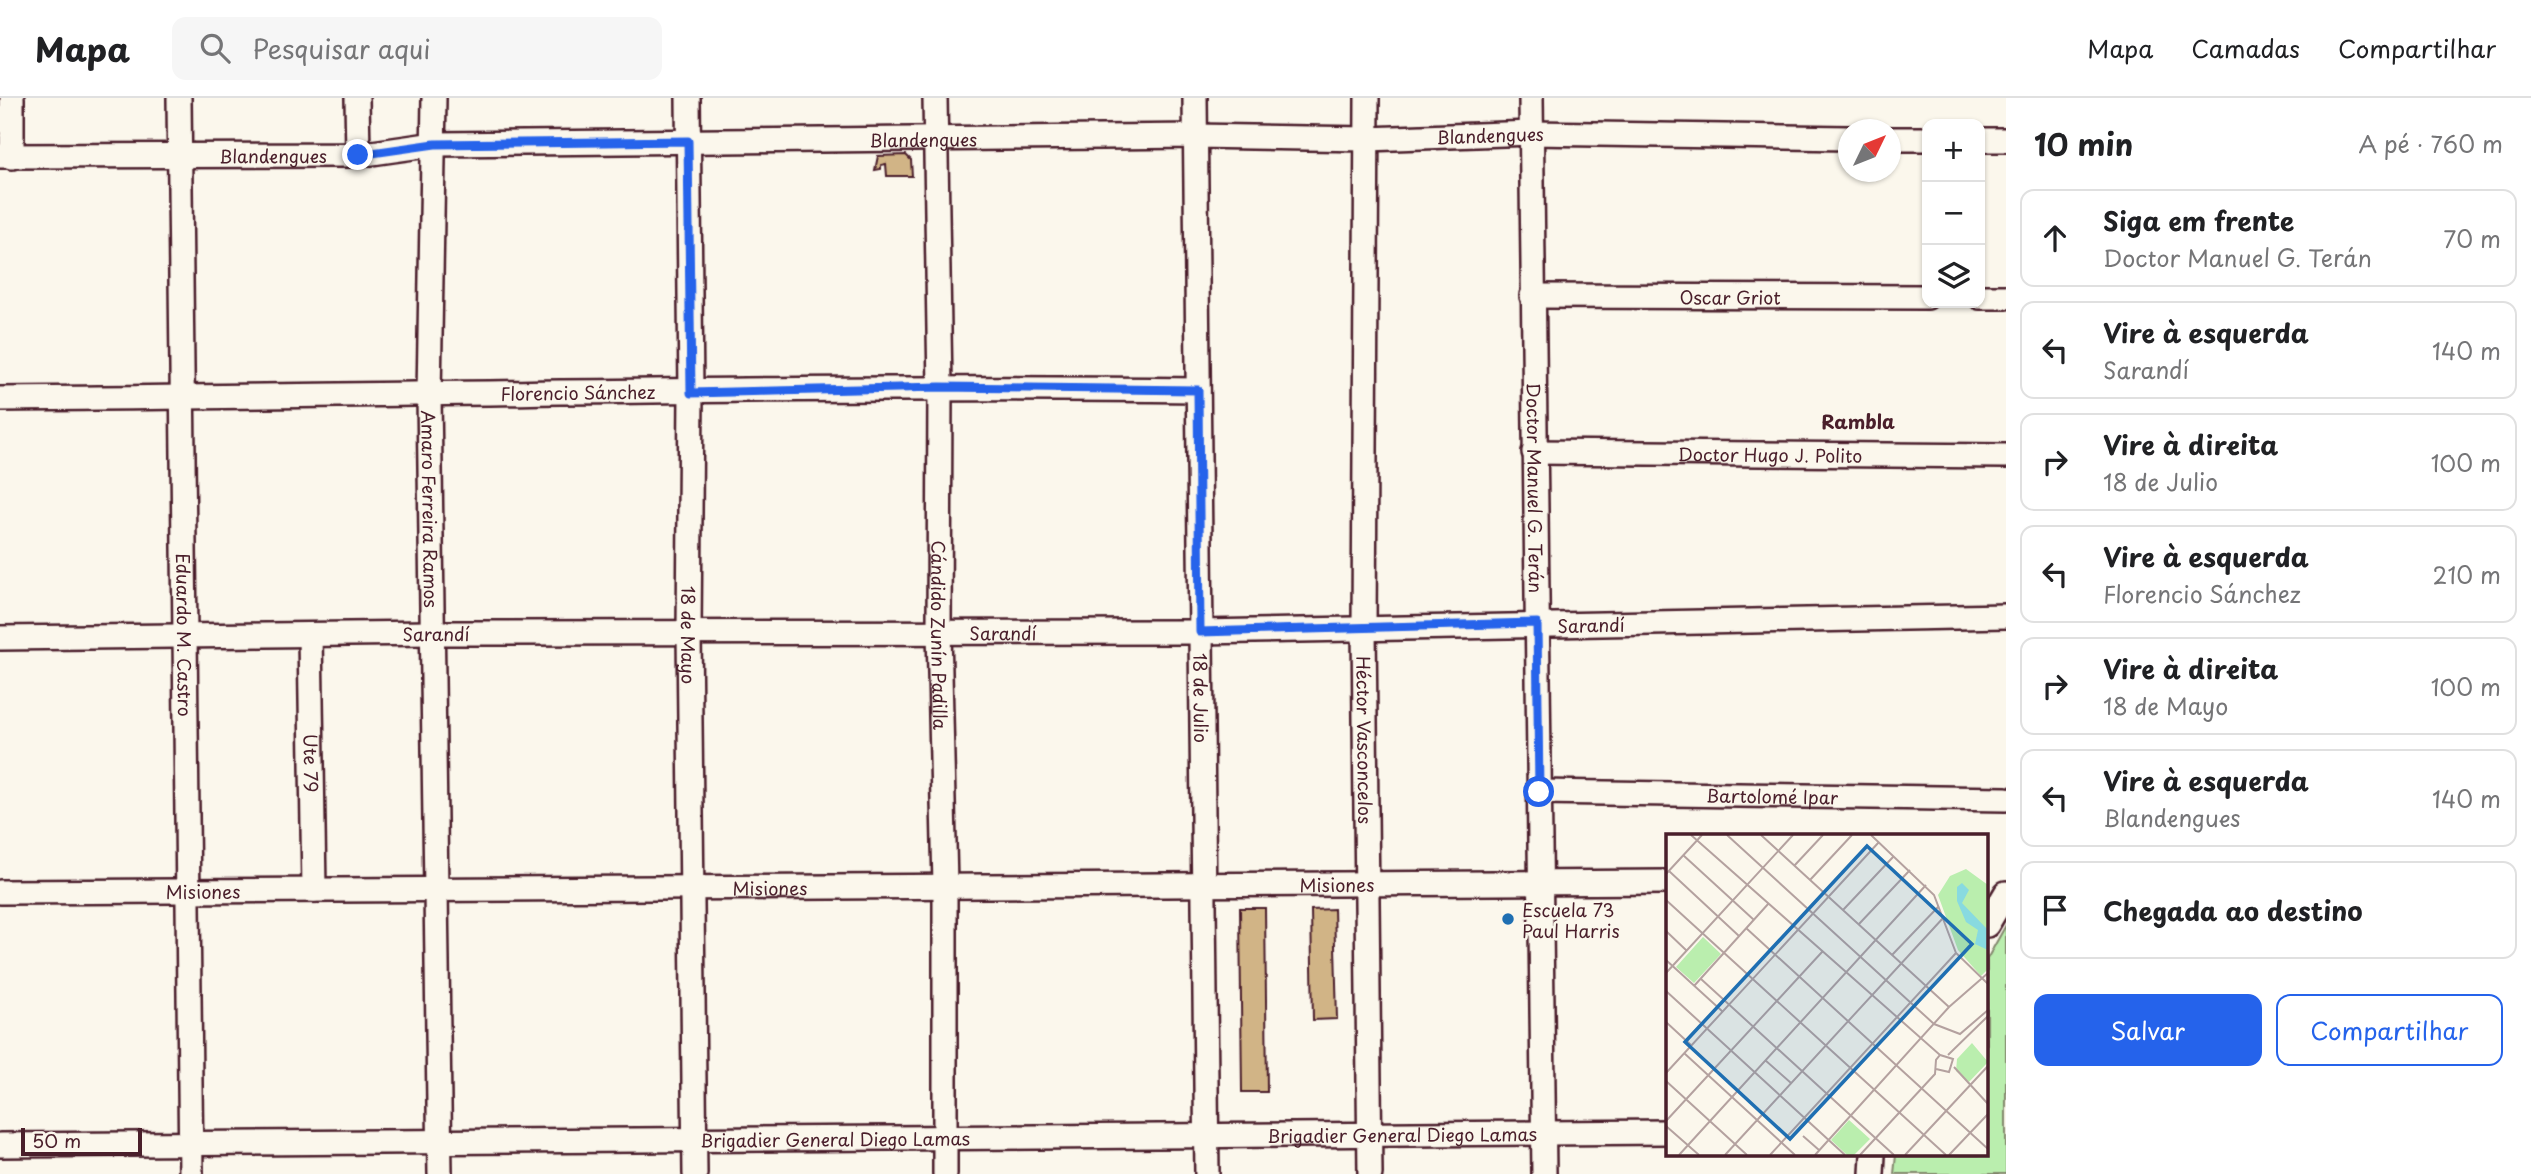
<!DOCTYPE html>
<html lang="pt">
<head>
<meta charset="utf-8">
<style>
  :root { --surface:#fff; --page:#f6f6f6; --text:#202124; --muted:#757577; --line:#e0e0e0; --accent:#2563eb }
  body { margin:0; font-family:"Playpen Sans",sans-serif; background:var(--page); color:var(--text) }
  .controls { position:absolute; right:21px; top:21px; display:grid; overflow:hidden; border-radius:14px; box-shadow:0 2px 5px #0004 }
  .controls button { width:63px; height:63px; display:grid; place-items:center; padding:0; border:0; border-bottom:2px solid var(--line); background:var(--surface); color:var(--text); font:35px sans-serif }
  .compass { position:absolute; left:1838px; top:21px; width:63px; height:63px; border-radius:50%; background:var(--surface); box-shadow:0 2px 5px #0004; rotate:47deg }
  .scale { position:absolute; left:21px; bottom:18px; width:121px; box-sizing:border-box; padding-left:7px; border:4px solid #4a1f2b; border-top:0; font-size:19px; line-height:24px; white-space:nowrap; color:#4a1f2b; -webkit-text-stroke:5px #fbf7ec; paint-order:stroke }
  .stop { position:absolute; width:21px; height:21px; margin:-16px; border:5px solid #2563eb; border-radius:50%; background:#fff }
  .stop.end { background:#2563eb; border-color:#fff; box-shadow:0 2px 7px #0008 }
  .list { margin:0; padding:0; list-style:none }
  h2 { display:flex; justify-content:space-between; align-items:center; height:91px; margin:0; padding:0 28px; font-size:30px }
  h2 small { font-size:23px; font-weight:400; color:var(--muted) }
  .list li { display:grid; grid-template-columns:46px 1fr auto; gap:21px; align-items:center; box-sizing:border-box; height:98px; margin:0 14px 14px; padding:0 14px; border:2px solid var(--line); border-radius:14px }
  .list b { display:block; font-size:26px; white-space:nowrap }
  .list p { margin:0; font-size:23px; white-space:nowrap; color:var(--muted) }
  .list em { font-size:23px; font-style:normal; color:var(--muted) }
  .actions { display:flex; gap:14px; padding:21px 28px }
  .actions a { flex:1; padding:16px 0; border:2px solid var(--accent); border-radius:14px; text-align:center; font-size:24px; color:var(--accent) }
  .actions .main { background:var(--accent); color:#fff }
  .icon { flex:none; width:38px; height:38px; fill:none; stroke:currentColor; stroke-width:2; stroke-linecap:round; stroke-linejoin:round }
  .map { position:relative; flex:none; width:2006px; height:1076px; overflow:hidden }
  header { display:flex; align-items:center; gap:42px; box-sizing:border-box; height:98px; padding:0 35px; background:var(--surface); border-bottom:2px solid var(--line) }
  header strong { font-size:33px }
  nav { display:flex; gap:38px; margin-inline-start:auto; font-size:24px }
  .search { width:490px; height:63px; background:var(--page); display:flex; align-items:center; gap:18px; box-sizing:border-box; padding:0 24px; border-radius:14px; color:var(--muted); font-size:26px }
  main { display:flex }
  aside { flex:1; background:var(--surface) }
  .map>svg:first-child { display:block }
  .green { fill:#baeeae; stroke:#82866c; stroke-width:2 }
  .building { fill:#d1b486; stroke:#4a1f2b; stroke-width:2 }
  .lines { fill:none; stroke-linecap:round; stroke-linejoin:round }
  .minor-casing { stroke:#4a1f2b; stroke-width:28 }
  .minor { stroke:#fbf7ec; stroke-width:23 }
  .route { stroke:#2563eb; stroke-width:9 }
  .poi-dot { fill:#1f6fb2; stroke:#fbf7ec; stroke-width:2.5 }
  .labels { text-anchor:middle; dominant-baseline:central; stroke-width:5; stroke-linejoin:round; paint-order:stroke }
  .street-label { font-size:18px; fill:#4a1f2b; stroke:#fbf7ec }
  .poi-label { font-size:18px; fill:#4a1f2b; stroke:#fbf7ec; text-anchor:start }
  .neighbourhood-label { font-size:19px; font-weight:bold; fill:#4a1f2b; stroke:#fbf7ec }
  .inset-road { fill:none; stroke:#b4a19f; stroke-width:2 }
  .view { fill:#1f6fb2; fill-opacity:0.15; stroke:#1f6fb2; stroke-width:3.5 }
  .inset-edge { fill:none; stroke:#4a1f2b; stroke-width:3.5 }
</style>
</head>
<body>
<header>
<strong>Mapa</strong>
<div class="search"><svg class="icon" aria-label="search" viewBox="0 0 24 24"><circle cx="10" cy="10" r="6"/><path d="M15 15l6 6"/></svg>Pesquisar aqui</div>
<nav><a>Mapa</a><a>Camadas</a><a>Compartilhar</a></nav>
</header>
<main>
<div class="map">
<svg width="2006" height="1076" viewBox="0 0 2006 1076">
  <rect width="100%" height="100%" fill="#fbf7ec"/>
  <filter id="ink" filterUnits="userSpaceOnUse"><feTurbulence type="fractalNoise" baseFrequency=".0143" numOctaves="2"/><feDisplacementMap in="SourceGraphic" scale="14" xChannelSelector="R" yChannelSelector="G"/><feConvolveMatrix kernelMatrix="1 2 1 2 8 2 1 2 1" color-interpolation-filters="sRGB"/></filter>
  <g filter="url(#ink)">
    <path class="green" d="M2006,827V1076H1894L1896,1057H1987V861Z"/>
    <path class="building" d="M906,57L911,62L912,78H887L886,66L881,67V71L875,72L878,58Z
      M1240,810H1265L1267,994H1242Z
      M1334,811L1337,921L1313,922L1311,812Z"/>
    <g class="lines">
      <defs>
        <g id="minor">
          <path d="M12,0V59"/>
          <path id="s1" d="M179,0L191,1076"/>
          <path d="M357,0L358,57"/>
          <path id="s2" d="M434,0L429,298L440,1076"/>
          <path id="s3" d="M688,0L691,295L689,534L695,1076"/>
          <path id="s4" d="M935,0L940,289L939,533L945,787V1076"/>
          <path id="s5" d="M1195,0L1207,1076"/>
          <path id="s6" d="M1367,0L1364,531L1370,1076"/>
          <path id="s7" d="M1531,0L1544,1076"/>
          <path d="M1890,41H1927"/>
          <path d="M1980,42H2006"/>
          <path id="s8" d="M0,58L358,57L435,46L1196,38L1367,41L1532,35L1848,40"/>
          <path id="s9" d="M1532,198L1927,199"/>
          <path d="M1980,199H2006"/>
          <path id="s10" d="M0,301C399,298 799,287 1198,292"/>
          <path id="s11" d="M1534,354L2006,358"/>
          <path id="s12" d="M310,537L314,792"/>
          <path id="s13" d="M0,540L432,535L1201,534L2006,518"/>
          <path id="s14" d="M1539,694L2006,701"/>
          <path id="s15" d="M0,794L1668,784"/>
          <path d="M1987,827L2006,795"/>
          <path id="s16" d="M0,1047L1668,1034"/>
          <path d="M1872,1076L1873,1057"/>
        </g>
      </defs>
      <use href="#minor" class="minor-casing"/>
      <use href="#minor" class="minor"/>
    </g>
  </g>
  <g class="lines" filter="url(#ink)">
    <path class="route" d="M358,57L435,46L688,43L691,295L940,289L1198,292L1200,534L1537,525L1539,694"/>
  </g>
  <circle class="poi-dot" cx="1508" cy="821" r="7"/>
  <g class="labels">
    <g class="street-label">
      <text stroke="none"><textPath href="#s8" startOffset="1491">Blandengues</textPath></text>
      <text stroke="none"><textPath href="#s8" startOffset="924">Blandengues</textPath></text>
      <text stroke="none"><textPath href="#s8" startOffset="273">Blandengues</textPath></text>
      <text stroke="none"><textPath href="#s9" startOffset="198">Oscar Griot</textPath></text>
      <text stroke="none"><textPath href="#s10" startOffset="578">Florencio Sánchez</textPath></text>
      <text stroke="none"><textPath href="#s11" startOffset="236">Doctor Hugo J. Polito</textPath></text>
      <text stroke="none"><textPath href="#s7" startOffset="390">Doctor Manuel G. Terán</textPath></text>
      <text stroke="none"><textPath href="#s2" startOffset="411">Amaro Ferreira Ramos</textPath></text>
      <text stroke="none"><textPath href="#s13" startOffset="1591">Sarandí</textPath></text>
      <text stroke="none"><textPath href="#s13" startOffset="1003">Sarandí</textPath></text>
      <text stroke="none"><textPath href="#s13" startOffset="436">Sarandí</textPath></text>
      <text stroke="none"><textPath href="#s1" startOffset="537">Eduardo M. Castro</textPath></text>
      <text stroke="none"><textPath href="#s3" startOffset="537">18 de Mayo</textPath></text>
      <text stroke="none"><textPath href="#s4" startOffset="537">Cándido Zunín Padilla</textPath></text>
      <text stroke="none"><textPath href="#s5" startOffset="600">18 de Julio</textPath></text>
      <text stroke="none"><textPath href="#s6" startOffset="642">Héctor Vasconcelos</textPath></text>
      <text stroke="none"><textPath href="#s12" startOffset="128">Ute 79</textPath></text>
      <text stroke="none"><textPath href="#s14" startOffset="233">Bartolomé Ipar</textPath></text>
      <text stroke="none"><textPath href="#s15" startOffset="1337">Misiones</textPath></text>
      <text stroke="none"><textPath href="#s15" startOffset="770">Misiones</textPath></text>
      <text stroke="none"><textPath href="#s15" startOffset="203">Misiones</textPath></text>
      <text stroke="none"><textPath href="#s16" startOffset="1402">Brigadier General Diego Lamas</textPath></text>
      <text stroke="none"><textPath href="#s16" startOffset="835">Brigadier General Diego Lamas</textPath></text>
    </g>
    <g class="poi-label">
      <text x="1522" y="811">Escuela 73<tspan x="1522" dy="21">Paul Harris</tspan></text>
    </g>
    <g class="neighbourhood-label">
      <text x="1858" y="323">Rambla</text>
    </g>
  </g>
  <g transform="translate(1666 736)">
    <rect width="322" height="322" fill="#fbf7ec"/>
    <path d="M300,35L322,51V135L315,142L292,116L272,61L284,42ZM37,103L55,120L28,149L10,133ZM306,209L322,228L303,248L290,237L291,225ZM183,286L204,305L188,321H181L165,306Z" fill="#baeeae"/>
    <path d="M296,49L303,56L296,69L322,96V116L309,110L312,96L300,88L291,67V53Z" fill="#88dae0"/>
    <path class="inset-road" d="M25,1L274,221M61,1L268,190M95,1L283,173M205,1L268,61L290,119L322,150M17,21L88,86M128,32L157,1M3,37L73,102M0,40L36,1M144,46L186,1M0,66L280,321M177,76L228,22M193,90L244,36M80,94L322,315M0,97L21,117M226,121L273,72M0,126L57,178M0,139L127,1M35,145L228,321M28,152L103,69M0,157L179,321M0,188L26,212M268,190L294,200L322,176M18,219L129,321M282,221L322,182M99,226L125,249M288,233L322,270M0,239L213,8M0,247L81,321M0,287L156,118M0,292L33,321M137,302L153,316M13,321L260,51M59,321L278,83M104,321L290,119M149,321L283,173L322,139M194,321L269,240L270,226L274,221L287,225L283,238L270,235M239,321L322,232M283,321L322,280"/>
    <path class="view" d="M201,12L306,110L124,305L19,208Z"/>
    <rect width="322" height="322" class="inset-edge"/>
  </g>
</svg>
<div class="controls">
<button>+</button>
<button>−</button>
<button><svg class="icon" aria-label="layers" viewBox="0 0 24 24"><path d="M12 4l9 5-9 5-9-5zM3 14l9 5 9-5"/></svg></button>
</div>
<svg class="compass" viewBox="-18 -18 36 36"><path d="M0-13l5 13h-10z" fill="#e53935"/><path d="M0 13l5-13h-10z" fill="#757577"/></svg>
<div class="scale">50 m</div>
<div class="stop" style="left:1539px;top:694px"></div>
<div class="stop end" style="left:358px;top:57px"></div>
</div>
<aside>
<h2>10 min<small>A pé · 760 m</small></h2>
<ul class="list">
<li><svg class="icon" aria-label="ahead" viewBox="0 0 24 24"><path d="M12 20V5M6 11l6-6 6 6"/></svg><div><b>Siga em frente</b><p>Doctor Manuel G. Terán</p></div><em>70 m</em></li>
<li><svg class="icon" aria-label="left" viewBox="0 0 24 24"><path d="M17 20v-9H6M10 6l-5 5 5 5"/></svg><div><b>Vire à esquerda</b><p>Sarandí</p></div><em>140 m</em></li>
<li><svg class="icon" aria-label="right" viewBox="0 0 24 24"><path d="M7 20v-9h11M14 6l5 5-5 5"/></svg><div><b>Vire à direita</b><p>18 de Julio</p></div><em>100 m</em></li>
<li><svg class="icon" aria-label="left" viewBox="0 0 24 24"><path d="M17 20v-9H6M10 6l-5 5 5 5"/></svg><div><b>Vire à esquerda</b><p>Florencio Sánchez</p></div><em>210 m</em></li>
<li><svg class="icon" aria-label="right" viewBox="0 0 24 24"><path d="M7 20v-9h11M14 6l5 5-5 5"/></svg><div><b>Vire à direita</b><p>18 de Mayo</p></div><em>100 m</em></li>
<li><svg class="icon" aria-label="left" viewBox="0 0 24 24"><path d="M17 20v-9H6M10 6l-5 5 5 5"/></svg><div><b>Vire à esquerda</b><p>Blandengues</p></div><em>140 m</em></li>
<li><svg class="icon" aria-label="arrive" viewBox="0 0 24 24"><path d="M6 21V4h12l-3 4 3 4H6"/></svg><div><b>Chegada ao destino</b></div></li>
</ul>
<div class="actions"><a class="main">Salvar</a><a>Compartilhar</a></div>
</aside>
</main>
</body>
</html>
